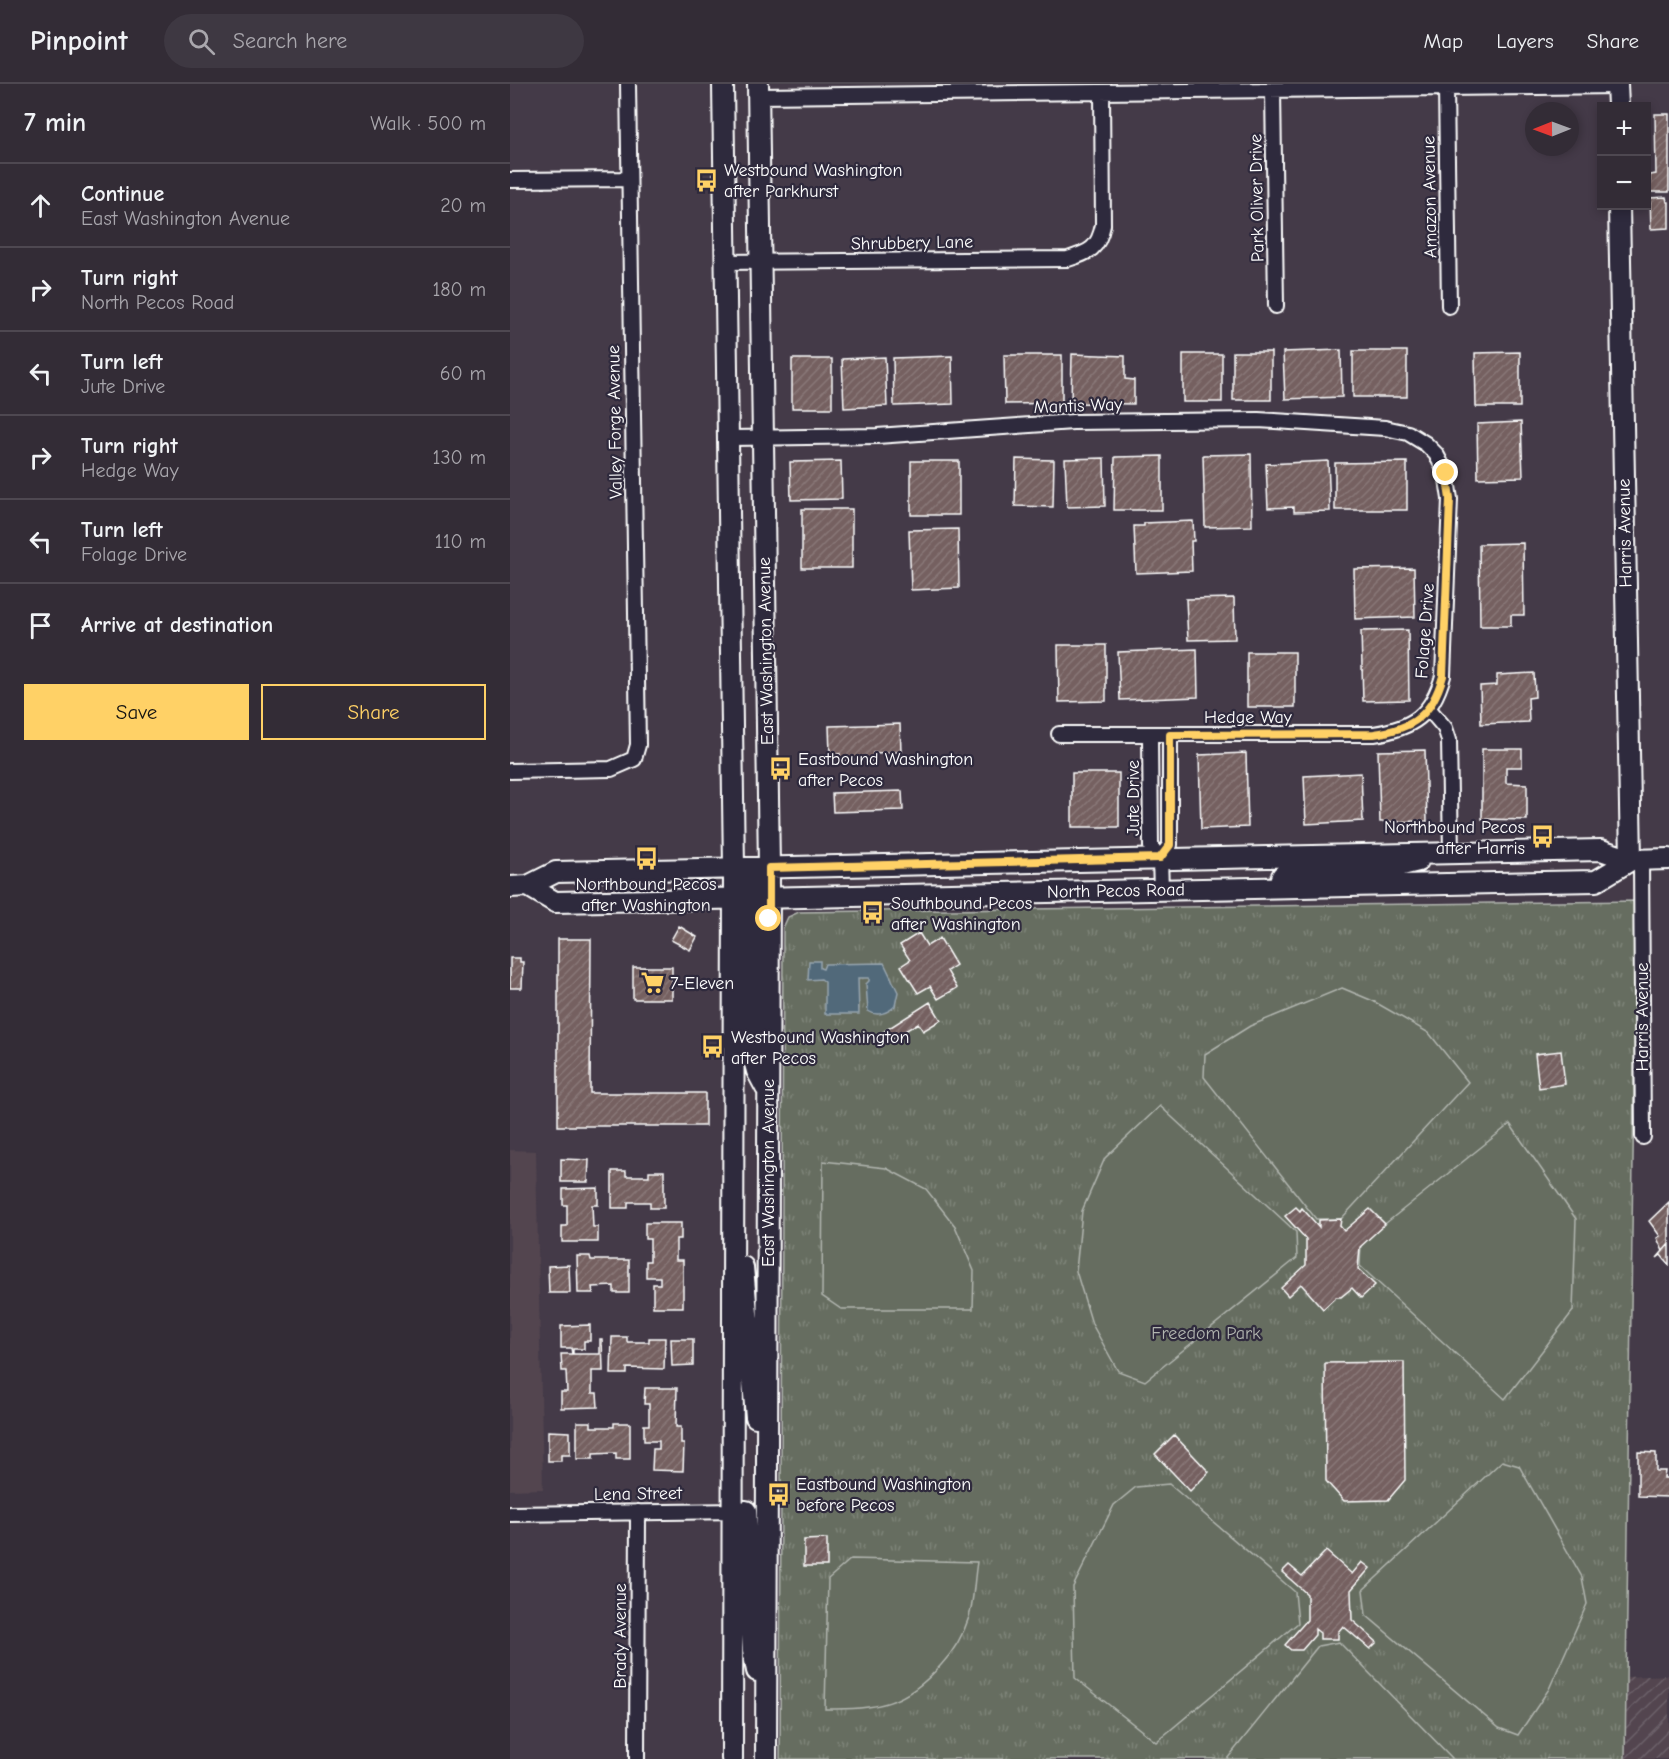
<!DOCTYPE html>
<html lang="en">
<head>
<meta charset="utf-8">
<style>
  :root { --surface:#332c36; --page:#3e3842; --text:#f1f3f6; --muted:#a9a7ad; --line:#4e4851; --accent:#ffd166 }
  body { margin:0; font-family:"Comic Neue",sans-serif; background:var(--page); color:var(--text) }
  .controls { position:absolute; right:18px; top:18px; display:grid; overflow:hidden; border-radius:0px; box-shadow:0 3px 9px #0003 }
  .controls button { width:54px; height:54px; display:grid; place-items:center; padding:0; border:0; border-bottom:2px solid var(--line); background:var(--surface); color:var(--text); font:30px sans-serif }
  .compass { position:absolute; left:1015px; top:18px; width:54px; height:54px; border-radius:50%; background:var(--surface); box-shadow:0 3px 9px #0003; rotate:269deg }
  .stop { position:absolute; width:18px; height:18px; margin:-14px; border:4px solid #ffd166; border-radius:50%; background:#fff }
  .stop.end { background:#ffd166; border-color:#fff; box-shadow:0 2px 6px #0008 }
  .list { margin:0; padding:0; list-style:none }
  h2 { display:flex; justify-content:space-between; align-items:center; height:78px; margin:0; padding:0 24px; font-size:26px }
  h2 small { font-size:20px; font-weight:400; color:var(--muted) }
  .list li { display:grid; grid-template-columns:39px 1fr auto; gap:18px; align-items:center; box-sizing:border-box; height:84px; padding:0 24px; border-top:2px solid var(--line) }
  .list b { display:block; font-size:22px; white-space:nowrap }
  .list p { margin:0; font-size:20px; white-space:nowrap; color:var(--muted) }
  .list em { font-size:20px; font-style:normal; color:var(--muted) }
  .actions { display:flex; gap:12px; padding:18px 24px }
  .actions a { flex:1; padding:14px 0; border:2px solid var(--accent); border-radius:0px; text-align:center; font-size:21px; color:var(--accent) }
  .actions .main { background:var(--accent); color:#111 }
  .icon { flex:none; width:33px; height:33px; fill:none; stroke:currentColor; stroke-width:2; stroke-linecap:round; stroke-linejoin:round }
  .map { position:relative; flex:none; width:1159px; height:1675px; overflow:hidden }
  header { display:flex; align-items:center; gap:36px; box-sizing:border-box; height:84px; padding:0 30px; background:var(--surface); border-bottom:2px solid var(--line) }
  header strong { font-size:28px }
  nav { display:flex; gap:33px; margin-inline-start:auto; font-size:21px }
  .search { width:420px; height:54px; background:var(--page); display:flex; align-items:center; gap:15px; box-sizing:border-box; padding:0 21px; border-radius:33px; color:var(--muted); font-size:22px }
  main { display:flex }
  aside { flex:1; background:var(--surface) }
  .map>svg:first-child { display:block }
  .built { fill:#52454f }
  .industrial { fill:url(#industrial-furrows) }
  .park { fill:url(#park-tufts); stroke:#b2b6b0; stroke-width:1.5 }
  .garden { fill:#666d60; stroke:#b2b6b0; stroke-width:1.5 }
  .water { fill:#51697a; stroke:#97a5af; stroke-width:1.5 }
  .building { fill:url(#building-hatch); stroke:#fff; stroke-width:1.5 }
  .lines { fill:none; stroke-linecap:round; stroke-linejoin:round }
  .street-casing { stroke:#fff; stroke-width:18 }
  .secondary-casing { stroke:#fff; stroke-width:24 }
  .street { stroke:#2f2a3d; stroke-width:14 }
  .secondary { stroke:#2f2a3d; stroke-width:20 }
  .route { stroke:#ffd166; stroke-width:8 }
  .labels { text-anchor:middle; dominant-baseline:central; stroke-width:4.5; stroke-linejoin:round; paint-order:stroke }
  .poi-label { font-size:18px; fill:#fff; stroke:#2f2a3d; text-anchor:start }
  .street-label { font-size:18px; fill:#fff; stroke:#2f2a3d }
  .park-label { font-size:18px; fill:#b2b6b0; stroke:#2f2a3d }
</style>
</head>
<body>
<header>
<strong>Pinpoint</strong>
<div class="search"><svg class="icon" aria-label="search" viewBox="0 0 24 24"><circle cx="10" cy="10" r="6"/><path d="M15 15l6 6"/></svg>Search here</div>
<nav><a>Map</a><a>Layers</a><a>Share</a></nav>
</header>
<main>
<aside>
<h2>7 min<small>Walk · 500 m</small></h2>
<ul class="list">
<li><svg class="icon" aria-label="ahead" viewBox="0 0 24 24"><path d="M12 20V5M6 11l6-6 6 6"/></svg><div><b>Continue</b><p>East Washington Avenue</p></div><em>20 m</em></li>
<li><svg class="icon" aria-label="right" viewBox="0 0 24 24"><path d="M7 20v-9h11M14 6l5 5-5 5"/></svg><div><b>Turn right</b><p>North Pecos Road</p></div><em>180 m</em></li>
<li><svg class="icon" aria-label="left" viewBox="0 0 24 24"><path d="M17 20v-9H6M10 6l-5 5 5 5"/></svg><div><b>Turn left</b><p>Jute Drive</p></div><em>60 m</em></li>
<li><svg class="icon" aria-label="right" viewBox="0 0 24 24"><path d="M7 20v-9h11M14 6l5 5-5 5"/></svg><div><b>Turn right</b><p>Hedge Way</p></div><em>130 m</em></li>
<li><svg class="icon" aria-label="left" viewBox="0 0 24 24"><path d="M17 20v-9H6M10 6l-5 5 5 5"/></svg><div><b>Turn left</b><p>Folage Drive</p></div><em>110 m</em></li>
<li><svg class="icon" aria-label="arrive" viewBox="0 0 24 24"><path d="M6 21V4h12l-3 4 3 4H6"/></svg><div><b>Arrive at destination</b></div></li>
</ul>
<div class="actions"><a class="main">Save</a><a>Share</a></div>
</aside>
<div class="map">
<svg width="1159" height="1675" viewBox="0 0 1159 1675">
  <defs>
    <pattern id="industrial-furrows" width="10" height="10" patternUnits="userSpaceOnUse" patternTransform="scale(1.5)"><rect width="10" height="10" fill="#52454f"/><path d="M-1 1l2-2M0 10L10 0M9 11l2-2" fill="none" stroke="#6c6169"/></pattern>
    <pattern id="park-tufts" width="24" height="20" patternUnits="userSpaceOnUse" patternTransform="scale(1.5)"><rect width="24" height="20" fill="#666d60"/><path d="M3 7l-1-3M5 7V3M7 7l1-3M15 17l-1-3M17 17v-4M19 17l1-3" fill="none" stroke="#7d8378"/></pattern>
    <pattern id="building-hatch" width="6" height="6" patternUnits="userSpaceOnUse" patternTransform="scale(1.5)"><rect width="6" height="6" fill="#746060"/><path d="M-1 1l2-2M0 6l6-6M5 7l2-2" fill="none" stroke="#897878"/></pattern>
  </defs>
  <rect width="100%" height="100%" fill="#443a48"/>
  <filter id="ink" filterUnits="userSpaceOnUse"><feTurbulence type="fractalNoise" baseFrequency=".0167" numOctaves="2"/><feDisplacementMap in="SourceGraphic" scale="12" xChannelSelector="R" yChannelSelector="G"/><feConvolveMatrix kernelMatrix="1 2 1 2 8 2 1 2 1" color-interpolation-filters="sRGB"/></filter>
  <g filter="url(#ink)">
    <path class="built" d="M0,1066L26,1067L33,1405L0,1406Z"/>
    <path class="industrial" d="M1159,1591V1675H1115L1116,1593Z"/>
    <path class="park" d="M1129,817L1124,999L1115,1675H270L273,844L278,833L289,828Z"/>
    <path class="garden" d="M832,904L863,917L919,949L958,998L831,1135H806L694,993L695,970L740,942Z
      M650,1022L786,1148L787,1174L635,1297L608,1287L582,1240L566,1187L572,1127L595,1074Z
      M1000,1040L1066,1135L1063,1227L995,1315L850,1182L851,1159Z
      M313,1077L376,1084L416,1105L445,1142L464,1187L463,1225H331L312,1212Z
      M992,1377L1009,1382L1072,1493L1077,1520L1039,1605L1008,1651L989,1644L856,1531L853,1506Z
      M659,1400L785,1508L788,1539L646,1658L565,1594L563,1503L604,1421L626,1403Z
      M341,1475L467,1478C464,1496 464,1516 459,1533C453,1552 444,1567 431,1581C395,1622 367,1625 315,1625L318,1495Z
      M829,1558L943,1675H717L808,1562Z"/>
    <path class="water" d="M299,877H310V884L313,885L315,880L374,879L388,908L385,922C378,929 367,933 358,927L356,900L359,897V894H348L349,930H315V898L311,895L298,896Z"/>
    <path class="building" d="M1145,30H1159V108H1140V91L1146,90Z
      M1156,113L1157,118H1159V144L1141,145L1140,114Z
      M831,266L832,313L775,315L773,268Z
      M843,267H897V313H843Z
      M723,268H761V316H723Z
      M1010,268V323H966L965,269Z
      M562,270L615,272V295L624,296V320L561,319Z
      M673,270H712V318H673Z
      M494,271H552V319L495,320Z
      M442,272L443,320L384,322L383,274Z
      M375,273L377,322L334,324L332,275Z
      M282,275H322V324H282Z
      M1011,338L1013,393L968,394L967,340Z
      M741,370L742,442L695,443L693,371Z
      M652,372V426H604L605,373Z
      M594,374L595,422L557,423L555,375Z
      M506,375L544,376L543,423L505,422Z
      M331,377L332,415L281,416L280,378Z
      M401,377H449V431H401Z
      M818,377L820,427L784,428V423L758,424L756,380Z
      M897,378V426H825V379Z
      M292,425H342V484H292Z
      M683,437L684,457H681L682,487L626,489L624,442H634V439Z
      M448,445L449,504L401,506L399,446Z
      M1013,459L1014,531H1001V542H970L969,460Z
      M904,484L905,533L845,535L844,485Z
      M724,514L725,555L678,556L676,515Z
      M898,546L899,616L853,617L851,547Z
      M548,561H596V617L549,618Z
      M687,565L688,613L610,616L608,568Z
      M737,568H785V623H737Z
      M1024,589L1025,613L1018,614L1019,638L971,640L970,602L987,601V591Z
      M390,640L391,668L363,669L364,677L330,676V670H320L319,642Z
      M972,665H1012V683H996V699L1017,700V736L972,735Z
      M915,666L917,737L870,738L868,667Z
      M736,669L738,743L691,745L689,671Z
      M562,689H609V743H562Z
      M851,689L853,737L796,740L794,692Z
      M392,707L393,726L323,728L322,709Z
      M169,842L187,853L180,866L161,856Z
      M409,849L417,862L430,854L446,881L437,887L447,904L428,915L420,902L408,909L391,882L400,876L390,861Z
      M48,855H81L80,1009H195V1042H48Z
      M0,874H10V878H13L12,904H0Z
      M123,883H162V915H123Z
      M420,918L431,936L413,947L408,939L379,957L373,948Z
      M1051,967L1055,1000L1029,1004L1025,970Z
      M51,1075L79,1076L78,1098H51Z
      M102,1087H116V1092H139V1087H154V1124H140V1118H118V1124H102Z
      M88,1104V1121H82L83,1143H88V1158H52V1142H57V1121H53V1105Z
      M1159,1118V1160L1153,1167L1147,1154L1150,1152L1139,1137Z
      M786,1123L790,1127L792,1124L809,1143V1136L831,1135L830,1142L834,1147L860,1125L875,1140L850,1163L848,1185L865,1201L851,1214L842,1204L831,1213H826L813,1225L791,1200L778,1212L771,1204L796,1181V1155L775,1132Z
      M135,1139H171V1155H166V1176H173V1223H143V1200H150V1193H136V1177H140V1155H135Z
      M1159,1160V1181L1151,1171L1147,1174Z
      M67,1172H80L81,1176H119V1209H104V1202L82,1203L83,1209H68Z
      M59,1181L60,1209H39L38,1182Z
      M80,1241V1257H74V1265H63V1270H90V1255H92L93,1287H82V1309H87L88,1323L51,1324V1308H57L56,1287H52L51,1270H62L61,1264H51V1242Z
      M102,1253H117V1258H139V1254H155L154,1285L117,1284V1290H101Z
      M161,1255H183V1281L162,1282Z
      M894,1278L895,1396L878,1416L834,1417L816,1397L815,1279Z
      M135,1304H167L166,1343H171V1360H174L173,1387L142,1386L143,1365H149V1357H134V1341H139V1320H134Z
      M67,1338H81V1343H104V1339H120V1375H106V1369L83,1370V1375H67Z
      M38,1347L60,1348V1371H51V1377H38Z
      M664,1351L699,1388L680,1407L645,1370Z
      M1128,1368L1146,1369V1387H1155L1154,1394H1159V1413L1128,1412Z
      M317,1455V1482H294V1456Z
      M816,1467L842,1490L852,1478L860,1484L841,1506L842,1536L867,1558L860,1565L833,1542L828,1548V1555H810V1549L805,1545V1551L792,1566H781L775,1561L797,1536V1510L772,1488L779,1481L792,1492Z"/>
    <g class="lines">
      <defs>
        <path id="street" d="M936,4L939,222
          M763,6L766,222
          M248,12L1107,2
          M0,96L119,95
          M216,178L558,175C580,168 588,165 593,141L592,8
          M218,354L367,352L563,338L748,336L875,344L898,349L916,360L926,370L936,389L940,415L933,592C922,631 903,644 864,650H549
          M918,624L935,644L939,656L941,769
          M640,651L641,763L650,774L651,806
          M0,687L101,685L124,675L128,661L118,0
          M650,774L660,761V651
          M1131,776L1133,1053
          M0,1430L231,1427
          M127,1675L128,1428"/>
        <path id="secondary" d="M213,0L224,784L222,1675
          M248,0L259,784L256,1675
          M1107,0L1108,22
          M1109,122L1121,776
          M240,784L239,958L247,987L256,1004
          M18,802L45,818L1086,797L1121,776
          M0,803L18,802L46,788L1091,766L1121,776L1159,775
          M768,803L772,792L781,787L880,784L908,777
          M233,1183L246,1333
          M236,1427L243,1566L247,1587"/>
      </defs>
      <use href="#street" class="street-casing"/>
      <use href="#secondary" class="secondary-casing"/>
      <use href="#street" class="street"/>
      <use href="#secondary" class="secondary"/>
    </g>
  </g>
  <g class="lines" filter="url(#ink)">
    <path class="route" d="M259,835V784L650,774L660,761V651L864,650C903,645 922,631 933,592L940,415L936,389"/>
  </g>
  <defs>
    <symbol id="bus-bare" viewBox="-9 -9 18 18"><path d="M-5-6H5V4H4V6H2V4H-2V6H-4V4H-5ZM-3.5-4V0h7V-4ZM-3.5 1.2v1.5H-2V1.2ZM2 1.2v1.5H3.5V1.2Z" fill="#ffd166" stroke="#2f2a3d" stroke-width="2.5" paint-order="stroke"/></symbol>
    <symbol id="supermarket-bare" viewBox="-9 -9 18 18"><path d="M-6-5.5h2.5l.6 2H6L4.5 2H-2.5L-4.4-4H-6ZM-1.5 3.2a1.3 1.3 0 1 0 .1 0ZM3 3.2a1.3 1.3 0 1 0 .1 0Z" fill="#ffd166" stroke="#2f2a3d" stroke-width="2.5" paint-order="stroke"/></symbol>
  </defs>
  <g fill-rule="evenodd">
    <use href="#bus-bare" x="180" y="80" width="33" height="33"/>
    <use href="#bus-bare" x="254" y="668" width="33" height="33"/>
    <use href="#bus-bare" x="1016" y="736" width="33" height="33"/>
    <use href="#bus-bare" x="120" y="758" width="33" height="33"/>
    <use href="#bus-bare" x="346" y="812" width="33" height="33"/>
    <use href="#supermarket-bare" x="126" y="882" width="33" height="33"/>
    <use href="#bus-bare" x="186" y="946" width="33" height="33"/>
    <use href="#bus-bare" x="252" y="1394" width="33" height="33"/>
  </g>
  <g class="labels">
    <g class="poi-label">
      <text x="214" y="86">Westbound Washington<tspan x="214" dy="21">after Parkhurst</tspan></text>
      <text x="288" y="675">Eastbound Washington<tspan x="288" dy="21">after Pecos</tspan></text>
      <text x="1015" y="743" text-anchor="end">Northbound Pecos<tspan x="1015" dy="21">after Harris</tspan></text>
      <text x="136" y="800" text-anchor="middle">Northbound Pecos<tspan x="136" dy="21">after Washington</tspan></text>
      <text x="381" y="819">Southbound Pecos<tspan x="381" dy="21">after Washington</tspan></text>
      <text x="160" y="899">7-Eleven</text>
      <text x="221" y="953">Westbound Washington<tspan x="221" dy="21">after Pecos</tspan></text>
      <text x="286" y="1400">Eastbound Washington<tspan x="286" dy="21">before Pecos</tspan></text>
    </g>
    <g class="street-label">
      <text transform="translate(920 113) rotate(-91)">Amazon Avenue</text>
      <text transform="translate(747 114) rotate(-91)">Park Oliver Drive</text>
      <text transform="translate(402 159) rotate(-1)">Shrubbery Lane</text>
      <text transform="translate(568 322) rotate(-2)">Mantis Way</text>
      <text transform="translate(105 338) rotate(-91)">Valley Forge Avenue</text>
      <text transform="translate(1115 449) rotate(-91)">Harris Avenue</text>
      <text transform="translate(915 547) rotate(-86)">Folage Drive</text>
      <text transform="translate(256 567) rotate(-91)">East Washington Avenue</text>
      <text x="738" y="633">Hedge Way</text>
      <text transform="translate(623 714) rotate(-90)">Jute Drive</text>
      <text transform="translate(606 807) rotate(-1)">North Pecos Road</text>
      <text transform="translate(1132 933) rotate(-90)">Harris Avenue</text>
      <text transform="translate(258 1089) rotate(-90)">East Washington Avenue</text>
      <text transform="translate(128 1410) rotate(-1)">Lena Street</text>
      <text transform="translate(110 1552) rotate(-90)">Brady Avenue</text>
    </g>
    <g class="park-label">
      <text x="696" y="1249">Freedom Park</text>
    </g>
  </g>
</svg>
<div class="controls">
<button>+</button>
<button>−</button>
</div>
<svg class="compass" viewBox="-18 -18 36 36"><path d="M0-13l5 13h-10z" fill="#e53935"/><path d="M0 13l5-13h-10z" fill="#a9a7ad"/></svg>
<div class="stop" style="left:259px;top:835px"></div>
<div class="stop end" style="left:936px;top:389px"></div>
</div>
</main>
</body>
</html>
